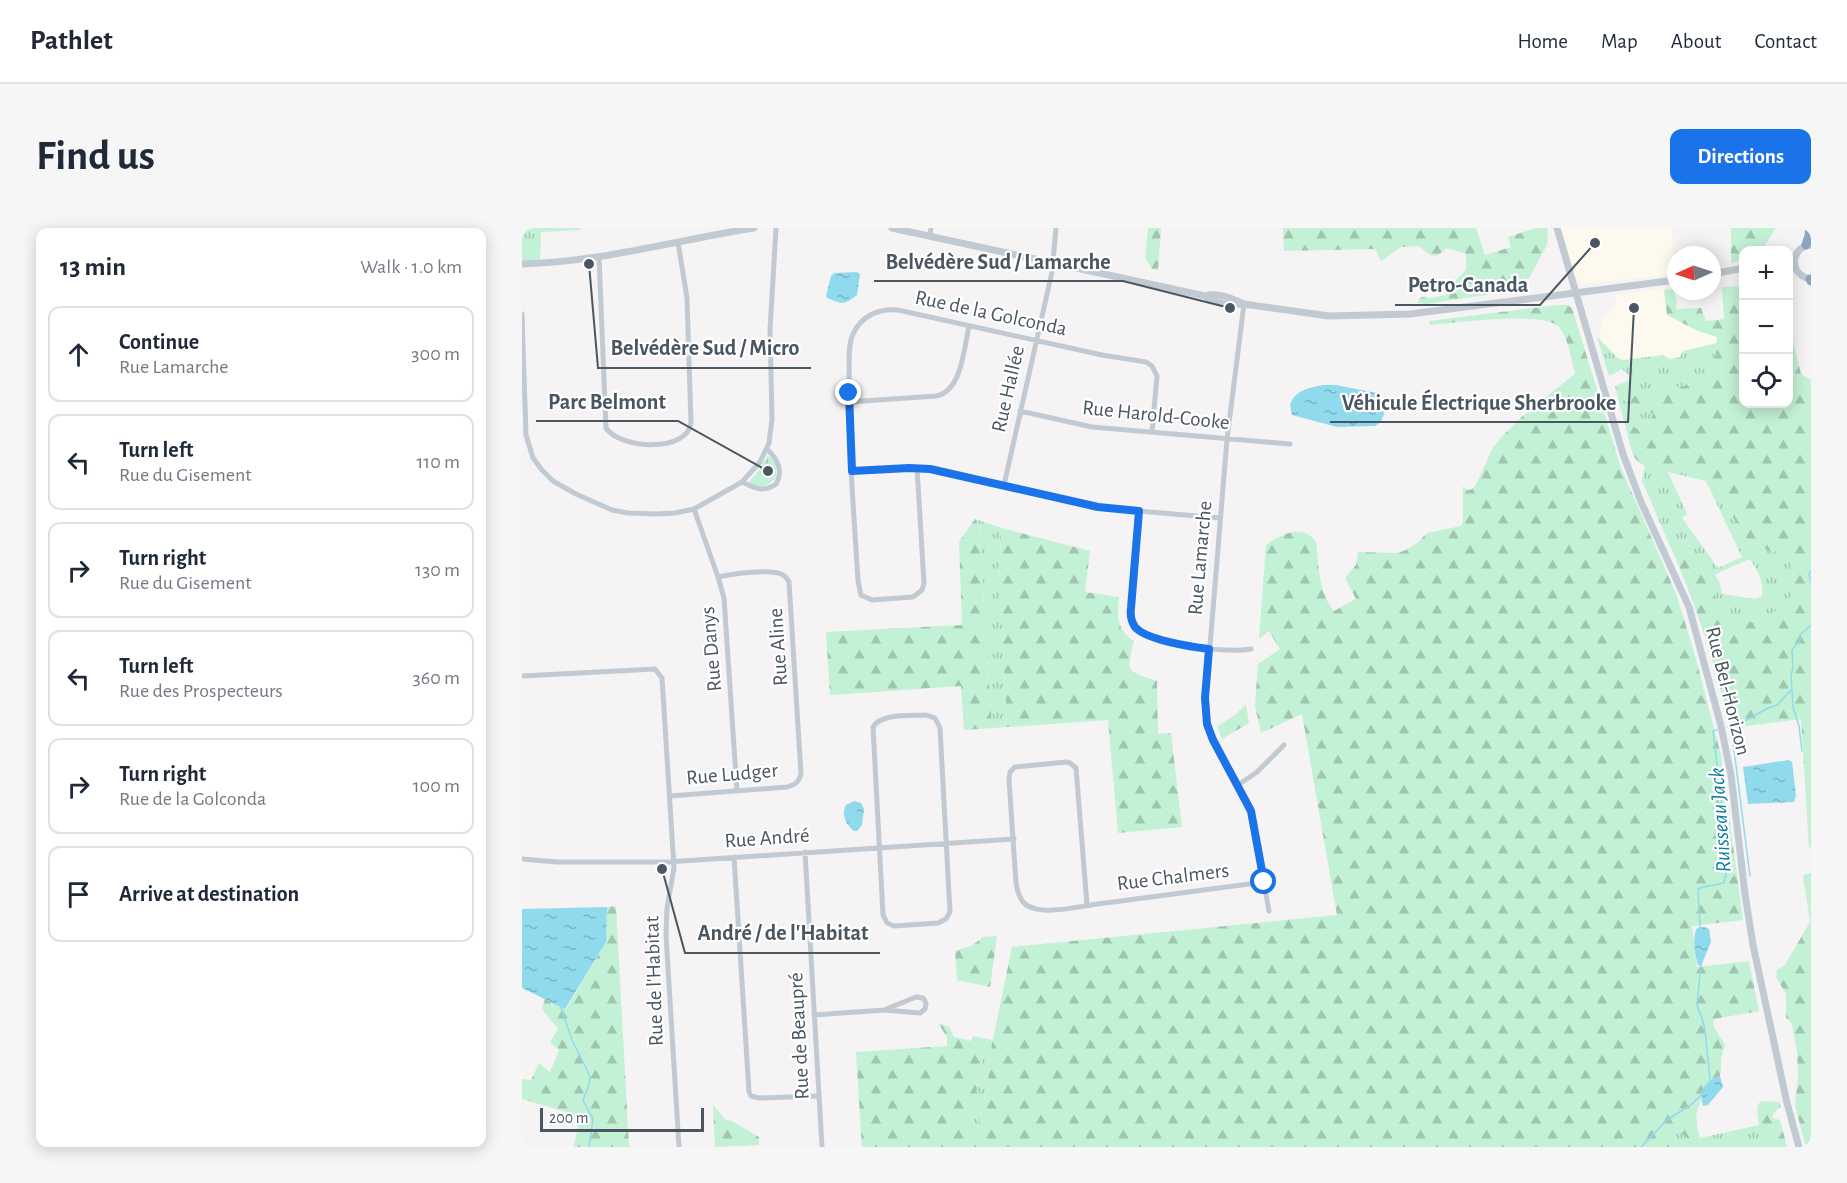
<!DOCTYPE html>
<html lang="en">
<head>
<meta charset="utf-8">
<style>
  :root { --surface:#fff; --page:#f6f6f7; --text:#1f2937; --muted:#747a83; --line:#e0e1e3; --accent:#1a73e8 }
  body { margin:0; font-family:"Alegreya Sans",sans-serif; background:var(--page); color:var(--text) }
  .controls { position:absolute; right:18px; top:18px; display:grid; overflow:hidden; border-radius:12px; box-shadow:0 3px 15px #0003 }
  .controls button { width:54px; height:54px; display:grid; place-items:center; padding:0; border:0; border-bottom:2px solid var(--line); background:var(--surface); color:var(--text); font:30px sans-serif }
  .compass { position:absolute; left:1145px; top:18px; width:54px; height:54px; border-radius:50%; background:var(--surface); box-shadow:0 3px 15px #0003; rotate:267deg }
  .scale { position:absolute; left:18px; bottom:15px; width:164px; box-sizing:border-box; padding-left:6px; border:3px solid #4a5661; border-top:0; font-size:16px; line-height:21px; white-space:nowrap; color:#4a5661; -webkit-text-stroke:4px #fff; paint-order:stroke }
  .stop { position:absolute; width:18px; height:18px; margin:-14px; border:4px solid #1a73e8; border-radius:50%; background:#fff }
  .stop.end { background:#1a73e8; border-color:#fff; box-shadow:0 2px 6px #0008 }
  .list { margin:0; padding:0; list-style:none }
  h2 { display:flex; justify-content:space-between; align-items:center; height:78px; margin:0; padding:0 24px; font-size:26px }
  h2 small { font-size:20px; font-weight:400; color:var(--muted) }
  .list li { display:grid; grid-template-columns:39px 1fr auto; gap:18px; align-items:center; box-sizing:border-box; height:96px; margin:0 12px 12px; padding:0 12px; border:2px solid var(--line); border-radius:12px }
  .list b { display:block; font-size:22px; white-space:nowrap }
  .list p { margin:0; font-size:20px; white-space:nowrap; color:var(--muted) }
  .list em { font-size:20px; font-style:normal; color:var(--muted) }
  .icon { flex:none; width:33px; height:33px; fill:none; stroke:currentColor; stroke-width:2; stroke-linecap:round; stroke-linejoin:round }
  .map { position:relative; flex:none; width:1289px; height:919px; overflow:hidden; border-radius:12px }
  header { display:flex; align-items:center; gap:36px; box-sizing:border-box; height:84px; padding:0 30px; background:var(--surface); border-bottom:2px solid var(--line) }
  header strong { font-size:28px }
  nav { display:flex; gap:33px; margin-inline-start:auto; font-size:21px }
  .intro { display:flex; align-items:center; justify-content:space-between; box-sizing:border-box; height:144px; padding:0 36px }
  h1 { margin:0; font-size:42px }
  .button { padding:15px 27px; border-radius:12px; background:var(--accent); color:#fff; font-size:21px; font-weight:700 }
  main { display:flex; gap:36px; padding:0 36px }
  aside { flex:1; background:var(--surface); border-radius:12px; box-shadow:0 3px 15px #0003 }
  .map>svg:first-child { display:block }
  .commercial { fill:#fdf9ef }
  .grass { fill:url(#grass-tufts); fill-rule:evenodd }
  .forest { fill:url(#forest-firs) }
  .water { fill:url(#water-ripples) }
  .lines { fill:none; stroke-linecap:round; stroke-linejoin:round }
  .stream { stroke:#90daee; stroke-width:1.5 }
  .minor { stroke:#c1cad2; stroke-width:5 }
  .tertiary { stroke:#c1cad2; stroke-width:7 }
  .motorway { stroke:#8ba5c1; stroke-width:9 }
  .route { stroke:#1a73e8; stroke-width:8 }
  .labels { text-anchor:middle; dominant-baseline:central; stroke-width:4.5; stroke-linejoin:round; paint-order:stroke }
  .street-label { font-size:21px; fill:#4a5661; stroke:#fff }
  .water-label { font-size:22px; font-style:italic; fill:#0c7c9b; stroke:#fff }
  .leader { fill:none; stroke:#4a5661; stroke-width:2 }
  .callout-dot { fill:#4a5661; stroke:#fff; stroke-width:2 }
  .callout-label { font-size:22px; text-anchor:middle; font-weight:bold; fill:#4a5661; stroke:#fff; stroke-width:4.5; stroke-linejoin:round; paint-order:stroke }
</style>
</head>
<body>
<header>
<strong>Pathlet</strong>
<nav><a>Home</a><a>Map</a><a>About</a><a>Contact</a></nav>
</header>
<div class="intro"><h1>Find us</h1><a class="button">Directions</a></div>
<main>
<aside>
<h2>13 min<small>Walk · 1.0 km</small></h2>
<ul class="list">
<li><svg class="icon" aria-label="ahead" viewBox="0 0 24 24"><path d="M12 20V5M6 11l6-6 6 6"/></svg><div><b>Continue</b><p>Rue Lamarche</p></div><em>300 m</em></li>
<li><svg class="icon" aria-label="left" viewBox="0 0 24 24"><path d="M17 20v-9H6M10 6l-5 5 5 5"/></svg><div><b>Turn left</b><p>Rue du Gisement</p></div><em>110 m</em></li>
<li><svg class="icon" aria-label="right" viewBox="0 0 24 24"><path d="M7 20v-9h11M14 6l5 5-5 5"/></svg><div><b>Turn right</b><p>Rue du Gisement</p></div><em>130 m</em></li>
<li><svg class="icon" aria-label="left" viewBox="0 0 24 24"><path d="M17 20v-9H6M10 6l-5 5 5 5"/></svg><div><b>Turn left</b><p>Rue des Prospecteurs</p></div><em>360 m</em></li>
<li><svg class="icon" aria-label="right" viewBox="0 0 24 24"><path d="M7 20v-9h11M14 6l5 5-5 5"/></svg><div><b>Turn right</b><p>Rue de la Golconda</p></div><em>100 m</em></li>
<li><svg class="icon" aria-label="arrive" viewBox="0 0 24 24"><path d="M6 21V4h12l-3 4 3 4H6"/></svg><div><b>Arrive at destination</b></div></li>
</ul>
</aside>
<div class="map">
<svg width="1289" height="919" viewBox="0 0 1289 919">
  <defs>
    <pattern id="grass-tufts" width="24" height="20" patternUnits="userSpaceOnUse" patternTransform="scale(1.5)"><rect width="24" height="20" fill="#c3f1d5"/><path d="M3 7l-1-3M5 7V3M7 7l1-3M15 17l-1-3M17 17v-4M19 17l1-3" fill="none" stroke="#a0c6b0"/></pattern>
    <pattern id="forest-firs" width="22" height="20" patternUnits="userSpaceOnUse" patternTransform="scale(1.5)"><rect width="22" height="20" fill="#c3f1d5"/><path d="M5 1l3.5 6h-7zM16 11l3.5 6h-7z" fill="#a0c6b0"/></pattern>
    <pattern id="water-ripples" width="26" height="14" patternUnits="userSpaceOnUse" patternTransform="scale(1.5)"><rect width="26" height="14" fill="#90daee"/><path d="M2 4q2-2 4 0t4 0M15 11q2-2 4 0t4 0" fill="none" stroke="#78b4c4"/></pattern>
  </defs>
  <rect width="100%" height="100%" fill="#f5f3f3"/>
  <path class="commercial" d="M1039,0H1150L1152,47L1058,56L1053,48Z
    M1142,60L1145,87L1176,103L1195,108V115L1161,123L1158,129L1148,131L1141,127L1102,132L1097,131L1079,113L1077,102L1082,89L1094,75V67Z"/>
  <path class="grass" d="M0,0H58V2L19,4L18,35L0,36Z
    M1075,109L1097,131L1102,132L1141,127L1148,131L1158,129L1161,123L1195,115L1191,150L1135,165L1106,169L1093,158L1106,153L1109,149L1100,141L1087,148Z
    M1102,172L1118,178L1131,186L1125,199L1119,203L1102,193L1098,178Z
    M246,227L254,236V248C248,259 237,261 227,254L238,241Z
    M1178,236L1194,257L1221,308L1250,325L1268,314L1272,366C1265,371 1262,377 1256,382C1240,394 1213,402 1200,383C1194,373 1190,359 1185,348L1182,346L1165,320L1159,321L1152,310L1145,311L1120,253L1123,237C1144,242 1157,241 1178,236ZM1146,244L1184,253L1220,329L1196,340L1160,290L1165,286ZM1228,331C1236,343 1242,354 1240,368L1234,371L1200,366L1197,353L1193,347C1198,343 1220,335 1228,331Z
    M453,291L480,300L477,336L485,499L470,500L457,299Z
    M465,811L471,812L467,831L466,855L451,919H443Z
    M1237,897H1248L1253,900L1257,919H1154L1153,899L1170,914L1176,913L1178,910Z"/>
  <path class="forest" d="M626,0H639L636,42L630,41L623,30Z
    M761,0H954L963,27L989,19L986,9L1014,0H1025L1026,5L1025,17L1007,50L981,64L904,76L896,75L897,71L900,69L910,70L937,64L897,63L899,58L911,55L932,54L944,42V26L925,20L915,28L908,27L897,18L879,19L859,33L853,21L762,23Z
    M1209,0H1254L1240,22H1222L1221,30L1209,36Z
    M1221,58L1222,176H1266L1267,80L1270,109L1279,146L1289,152V619L1287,620L1279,491L1208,500C1193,435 1173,372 1145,311L1152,309L1159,321L1165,320L1182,346L1185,347C1190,359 1194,372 1200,383C1213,402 1240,394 1255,382C1262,377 1265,371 1272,366L1268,315L1250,325L1221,308L1194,257L1178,236C1162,240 1125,247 1113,230C1108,222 1105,202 1102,193L1119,203L1125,199L1131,186L1118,178L1102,172L1098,178L1093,158L1106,169L1135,165L1191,150L1195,109L1176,103L1145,87L1142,62L1151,61L1155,72L1154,81L1179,80L1184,93L1202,91L1200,59Z
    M1036,77H1045L1050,80L1099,240L1155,368L1174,431L1199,527L1221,692L1170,698L1175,739L1227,733L1237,783L1192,791L1191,797L1203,817L1199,831V842L1198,848C1182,853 1184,860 1179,873C1172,888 1174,893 1178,910L1176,913L1170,914L1153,900L1154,919H451L466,855L467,831L490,719L815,687L780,486L739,505L733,478L736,436L758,421L747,403L737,411L744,317C759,307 780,294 794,314C797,338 796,364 812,383L834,371L823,350L834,337L836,324L876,325L884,322L895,315L905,305L939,298L941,294V258L945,262C947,262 948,262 950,261C955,259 967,225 973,217C995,189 1026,168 1053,146C1049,132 1047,110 1036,98C1021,83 932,95 908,97L907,93Z
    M453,291L457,299L470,500L442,502L439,458L308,467L304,404L440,397L437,314Z
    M480,300L568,323L563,364L597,369C595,387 594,402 612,413C604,445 604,443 635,453L636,506L649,505L660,599L596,605L586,492L485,499L477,336Z
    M724,476L727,495L700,511L695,498L712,488Z
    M1289,645V919H1284L1273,878L1276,847L1275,824L1270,796L1264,790V766L1254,749L1255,742L1263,737L1288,694L1281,647Z
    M94,678L107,919H52L57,892L44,889V884L0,871V851L9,852L17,835L28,844L37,822L28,814L36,801L20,781L23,771L44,781L84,714L85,679Z
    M475,708L468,759L435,752L433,723L449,718L461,709Z
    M416,795L427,799L432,809L449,813L451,808L465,811L443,919H340L334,824L425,818V809Z
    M1240,873L1257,874L1259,878L1251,886L1250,890L1258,892L1265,919H1257L1253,900L1248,897H1237L1235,883L1236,876Z
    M191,877L201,889L206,893L208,892L237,909V917L193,919Z"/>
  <path class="water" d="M335,44L338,46L335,67C321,78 320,76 305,70L304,68L309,48L312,45Z
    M801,157H814L854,165L861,172L862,186L859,194L853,198L815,199L770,187L768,177C773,162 787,160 801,157Z
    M1267,532L1270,534L1274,567L1272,574L1226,576L1221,539Z
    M332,573L339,575L342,581L340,597L335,603H332C324,597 319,587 324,577Z
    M85,679L84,714L43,781L0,760V681Z
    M1182,699L1187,701L1189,714L1179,738L1176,737C1173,727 1170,709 1175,700Z
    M1198,848L1201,859L1186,877L1181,878C1177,862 1182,853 1198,848Z"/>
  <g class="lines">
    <path class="stream" d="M1289,343L1287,346L1289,354
      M1209,498L1228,648
      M1206,499L1221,494L1246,480L1255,477L1269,462
      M1280,523L1277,498L1271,479L1269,447L1271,440L1270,422L1278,412V407L1289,397
      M1178,699L1176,661L1181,659L1202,655L1205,640V619L1191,503L1195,502
      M1179,736L1175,777L1180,790L1183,802L1188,852
      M38,777L50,812L68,848L67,857L61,872L71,891L67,919
      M1119,919L1145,892L1170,876L1181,865"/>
    <path class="minor" d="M408,7L409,0
      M77,29L84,200C98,221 165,225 169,195L165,70L156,14
      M722,76L705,211L683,479L685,496L691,512L729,583L747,683
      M0,86L4,207L11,230L20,242L31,253L54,266L90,282L106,285L134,286L153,285L172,281L220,254L238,234L247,215L250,191L248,102L254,0
      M327,174L414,168C440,163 442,120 447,98
      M498,183L570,199L768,216
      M395,240L402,355L400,362L391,369L350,372L339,367L336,353C332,286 326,218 327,151C328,137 325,119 331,106C339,88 357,80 376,82L580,127L624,134L630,138L635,148L630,204
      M330,243L387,240L408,241L582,280L698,290
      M220,254C233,260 242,265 254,256C262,242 255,231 245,221
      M482,257L530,44L534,0
      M172,281L196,349L202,370L215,563
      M617,283L608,385C609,392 611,397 617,402C634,417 706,425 729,421
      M0,448L133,441L140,450L152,640L145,680L144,707L157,919
      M404,487L413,490L418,500L428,684L424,691L416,695L372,698L365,695L361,687L351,499C359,485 389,488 404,487Z
      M716,557L735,544L762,517
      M148,568L265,559C273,557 277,554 279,546L267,354C265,351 265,349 261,347C251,340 209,346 196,349
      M283,624L300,919
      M212,629L227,864L229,868L237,870L297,868
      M0,631L35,634H145L492,611
      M565,677L554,540L548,535L544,534L493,539L488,544L487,552L494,655C496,666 499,677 511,680C527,686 559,678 576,676C631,669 686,661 742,654
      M292,787L362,782L398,785L403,781L404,775L401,770L394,769L362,782"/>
    <path class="tertiary" d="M370,0L683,68C693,77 709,77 722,76L807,88L888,86L1154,52
      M1035,0L1101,226L1119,274L1167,379L1199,498L1209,547L1223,666L1231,717L1265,875L1277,919
      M1289,17C1267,19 1267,48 1289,51
      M0,36C79,34 155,12 232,0
      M1190,46L1222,40
      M683,68C695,64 709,70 720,75"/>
    <path class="motorway" d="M1284,17L1287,8L1288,0
      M1288,51L1289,53"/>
  </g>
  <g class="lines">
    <path class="route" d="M327,165L330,243L387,240L408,241L576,279L617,283L609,380C608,387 609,393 613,399C624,412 670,419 687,421L683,470L685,496L691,512L729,583L742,654"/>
  </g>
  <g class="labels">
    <g class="street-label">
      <text transform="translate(469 85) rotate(12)">Rue de la Golconda</text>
      <text transform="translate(486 161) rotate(-77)">Rue Hallée</text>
      <text transform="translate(634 187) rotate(6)">Rue Harold-Cooke</text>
      <text transform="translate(678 330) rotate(-85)">Rue Lamarche</text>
      <text transform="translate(256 419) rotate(-94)">Rue Aline</text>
      <text transform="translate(189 421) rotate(-95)">Rue Danys</text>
      <text transform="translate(1206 463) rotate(76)">Rue Bel-Horizon</text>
      <text transform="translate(210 546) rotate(-5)">Rue Ludger</text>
      <text transform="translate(245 610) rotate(-4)">Rue André</text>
      <text transform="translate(651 649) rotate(-7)">Rue Chalmers</text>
      <text transform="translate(132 753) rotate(-92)">Rue de l'Habitat</text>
      <text transform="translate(277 808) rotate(-93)">Rue de Beaupré</text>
    </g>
    <g class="water-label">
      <text transform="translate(1198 592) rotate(-94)">Ruisseau Jack</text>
    </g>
  </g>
  <path class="leader" d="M708 80L601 53H352M1073 15L1018 77H873M67 36L76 140H289M246 243L156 193H14M1112 80L1106 194H808M140 641L163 725H358"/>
  <g class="callout-dot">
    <circle cx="708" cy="80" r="6"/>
    <circle cx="1073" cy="15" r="6"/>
    <circle cx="67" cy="36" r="6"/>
    <circle cx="246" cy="243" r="6"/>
    <circle cx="1112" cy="80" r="6"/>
    <circle cx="140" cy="641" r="6"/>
  </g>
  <g class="callout-label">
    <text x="476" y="41">Belvédère Sud / Lamarche</text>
    <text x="946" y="64">Petro-Canada</text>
    <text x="183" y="127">Belvédère Sud / Micro</text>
    <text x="85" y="181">Parc Belmont</text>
    <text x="957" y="182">Véhicule Électrique Sherbrooke</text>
    <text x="261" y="712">André / de l'Habitat</text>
  </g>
</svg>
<div class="controls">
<button>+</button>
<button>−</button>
<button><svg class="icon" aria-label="locate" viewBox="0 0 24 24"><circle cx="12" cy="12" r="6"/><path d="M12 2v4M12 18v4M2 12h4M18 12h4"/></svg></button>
</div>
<svg class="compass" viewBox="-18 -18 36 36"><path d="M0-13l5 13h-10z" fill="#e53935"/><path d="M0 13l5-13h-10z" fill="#747a83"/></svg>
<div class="scale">200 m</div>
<div class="stop" style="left:742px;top:654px"></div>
<div class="stop end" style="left:327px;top:165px"></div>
</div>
</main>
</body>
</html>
